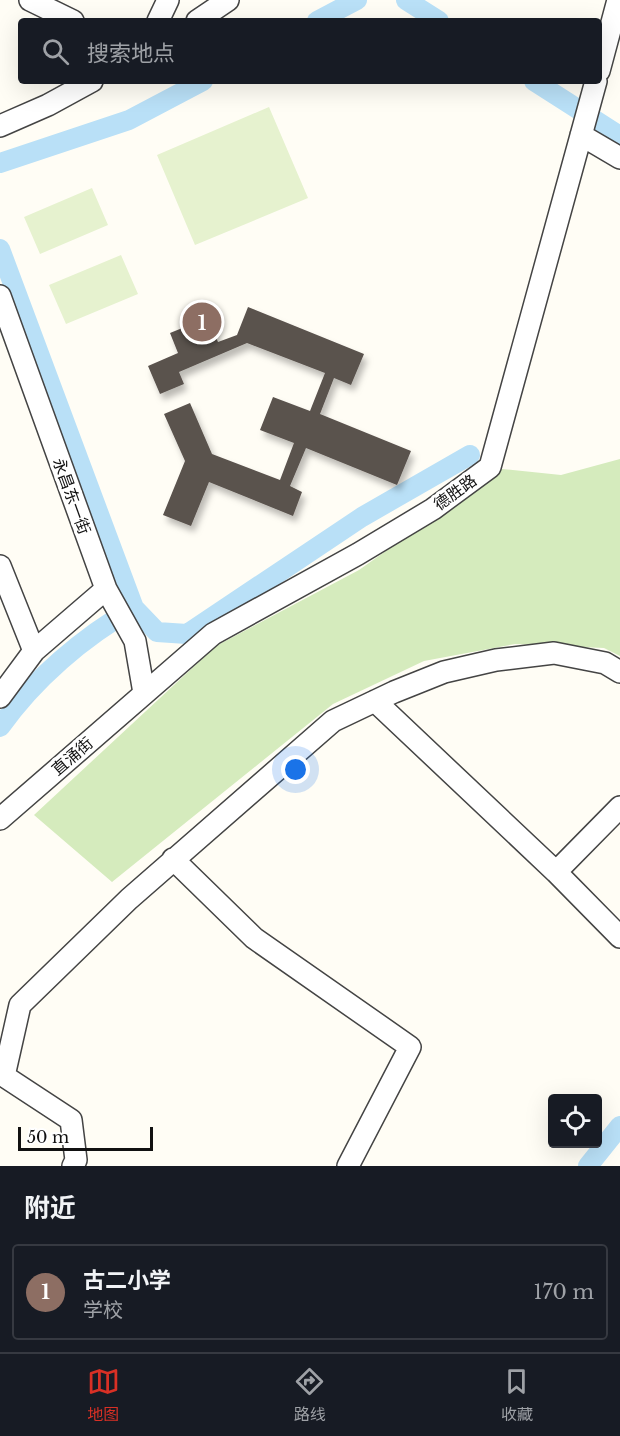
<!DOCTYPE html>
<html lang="zh">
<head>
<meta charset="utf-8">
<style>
  :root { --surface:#171b24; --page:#20242c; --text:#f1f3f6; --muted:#9ea1a6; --line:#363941; --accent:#d93025 }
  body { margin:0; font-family:"Libre Baskerville","Noto Sans SC",serif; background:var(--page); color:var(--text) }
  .controls { position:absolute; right:18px; bottom:18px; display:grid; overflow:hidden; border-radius:6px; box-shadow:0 6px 24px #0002 }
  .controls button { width:54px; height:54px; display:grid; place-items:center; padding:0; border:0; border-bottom:2px solid var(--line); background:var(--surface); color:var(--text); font:30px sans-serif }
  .scale { position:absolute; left:18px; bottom:15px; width:135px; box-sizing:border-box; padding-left:6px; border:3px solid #111; border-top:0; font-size:16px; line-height:21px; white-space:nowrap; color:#111; -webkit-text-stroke:4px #fff; paint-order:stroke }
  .you { position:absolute; left:296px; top:770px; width:21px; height:21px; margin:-15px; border:4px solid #fff; border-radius:50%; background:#1a73e8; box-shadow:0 0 0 9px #1a73e833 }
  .badge { display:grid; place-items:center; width:39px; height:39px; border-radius:50%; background:var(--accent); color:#fff; font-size:20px; font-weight:700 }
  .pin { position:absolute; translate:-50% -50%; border:3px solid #fff; box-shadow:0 2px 6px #0006 }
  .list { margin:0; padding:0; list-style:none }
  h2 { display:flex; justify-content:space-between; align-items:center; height:78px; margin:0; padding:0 24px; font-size:26px }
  h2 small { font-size:20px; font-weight:400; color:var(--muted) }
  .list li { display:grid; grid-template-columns:39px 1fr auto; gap:18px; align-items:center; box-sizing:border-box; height:96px; margin:0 12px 12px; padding:0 12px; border:2px solid var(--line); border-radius:6px }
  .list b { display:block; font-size:22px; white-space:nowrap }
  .list p { margin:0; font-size:20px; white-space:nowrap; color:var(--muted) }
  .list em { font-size:20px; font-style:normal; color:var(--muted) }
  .icon { flex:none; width:33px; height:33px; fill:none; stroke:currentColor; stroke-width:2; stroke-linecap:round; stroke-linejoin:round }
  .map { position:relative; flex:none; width:620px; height:1166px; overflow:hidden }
  .search { position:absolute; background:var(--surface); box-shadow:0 6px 24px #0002; left:18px; right:18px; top:18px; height:66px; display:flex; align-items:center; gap:15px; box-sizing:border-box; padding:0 21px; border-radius:6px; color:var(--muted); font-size:22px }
  .sheet { height:186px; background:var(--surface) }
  nav { display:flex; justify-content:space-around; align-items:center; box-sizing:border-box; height:84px; border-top:2px solid var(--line); background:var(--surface); font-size:16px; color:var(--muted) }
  nav a { display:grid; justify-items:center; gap:3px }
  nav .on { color:var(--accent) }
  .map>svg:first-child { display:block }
  .green { fill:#d5ebbd }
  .pitch { fill:#e6f2cf }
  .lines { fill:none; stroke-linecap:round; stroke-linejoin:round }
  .canal { stroke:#b9e0f7; stroke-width:20 }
  .building { fill:#5a524d; filter:url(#shadow) }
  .minor-casing { stroke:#444; stroke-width:24 }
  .minor { stroke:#fff; stroke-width:21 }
  .labels { text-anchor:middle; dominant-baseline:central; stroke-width:6; stroke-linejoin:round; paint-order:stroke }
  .street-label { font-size:16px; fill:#111; stroke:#fff }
</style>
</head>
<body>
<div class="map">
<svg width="620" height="1166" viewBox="0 0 620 1166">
  <defs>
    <filter id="shadow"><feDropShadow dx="3.5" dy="6" stdDeviation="3" flood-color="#0004"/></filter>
  </defs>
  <rect width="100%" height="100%" fill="#fffdf5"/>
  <path class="green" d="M620,459V656L604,648L515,644L424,661L333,704L112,882L34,815L216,646L359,570L502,469L561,475Z"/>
  <path class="pitch" d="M269,107L308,198L195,245L157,155Z
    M92,188L108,225L40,254L24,217Z
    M121,255L138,294L66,324L49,285Z"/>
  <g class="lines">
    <path class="canal" d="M406,0L439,21
      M317,21L357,0
      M534,81L620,136
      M0,163L129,120L203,81
      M0,249L134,608L157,632L187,634L362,517L470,455
      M0,727C34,679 83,637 134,608
      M588,1166L620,1126"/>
  </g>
  <path class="building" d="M248,307L364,354L351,385L334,378L320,414L411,451L397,485L306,448L290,486L302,492L293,516L209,482L191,526L163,515L185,461L164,414L190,403L212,454L280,480L294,443L260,430L273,397L310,411L325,373L247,343L179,372L184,384L160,394L148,366L178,353L170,333L207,318L218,342L237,335Z"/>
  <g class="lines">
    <defs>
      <path id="minor" d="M30,0L73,21
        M158,21L168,0
        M197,21L228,0
        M599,71L618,0
        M0,126L48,105L92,81
        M581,135L620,158
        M0,296L106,589L135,641L144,693
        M0,566L34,651
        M0,697L34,651L106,589
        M375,701L556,872L620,937
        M0,819L213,634L358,554L433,509L490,467L596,81
        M173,859L254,938L410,1047L348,1166
        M556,872L620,807
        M73,1166L76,1160L71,1120L4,1076L20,1005L129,899L333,721L394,692L444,672L496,660L554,653L605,663L620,672"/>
    </defs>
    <use href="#minor" class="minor-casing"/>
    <use href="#minor" class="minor"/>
  </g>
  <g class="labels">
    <g class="street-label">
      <text transform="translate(455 492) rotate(-36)">德胜路</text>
      <text transform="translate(72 496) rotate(70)">永昌东一街</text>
      <text transform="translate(72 756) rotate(-41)">直涌街</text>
    </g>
  </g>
</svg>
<div class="controls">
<button><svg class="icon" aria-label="locate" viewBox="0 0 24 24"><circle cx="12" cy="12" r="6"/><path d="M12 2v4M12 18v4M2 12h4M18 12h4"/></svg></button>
</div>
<div class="scale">50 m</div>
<div class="you"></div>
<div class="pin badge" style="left:202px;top:322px;background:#8d6e63">1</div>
<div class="search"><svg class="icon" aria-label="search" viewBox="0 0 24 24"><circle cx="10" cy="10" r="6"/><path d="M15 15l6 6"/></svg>搜索地点</div>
</div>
<section class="sheet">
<h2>附近<small></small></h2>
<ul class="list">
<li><span class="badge" style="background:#8d6e63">1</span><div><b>古二小学</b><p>学校</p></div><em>170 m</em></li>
</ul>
</section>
<nav>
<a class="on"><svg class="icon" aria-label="map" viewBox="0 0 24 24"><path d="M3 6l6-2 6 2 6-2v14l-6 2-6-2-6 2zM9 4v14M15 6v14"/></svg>地图</a>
<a><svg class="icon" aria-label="directions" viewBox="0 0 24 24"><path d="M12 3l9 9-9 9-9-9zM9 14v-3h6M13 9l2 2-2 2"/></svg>路线</a>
<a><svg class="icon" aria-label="saved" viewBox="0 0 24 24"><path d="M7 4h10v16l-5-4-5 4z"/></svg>收藏</a>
</nav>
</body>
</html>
